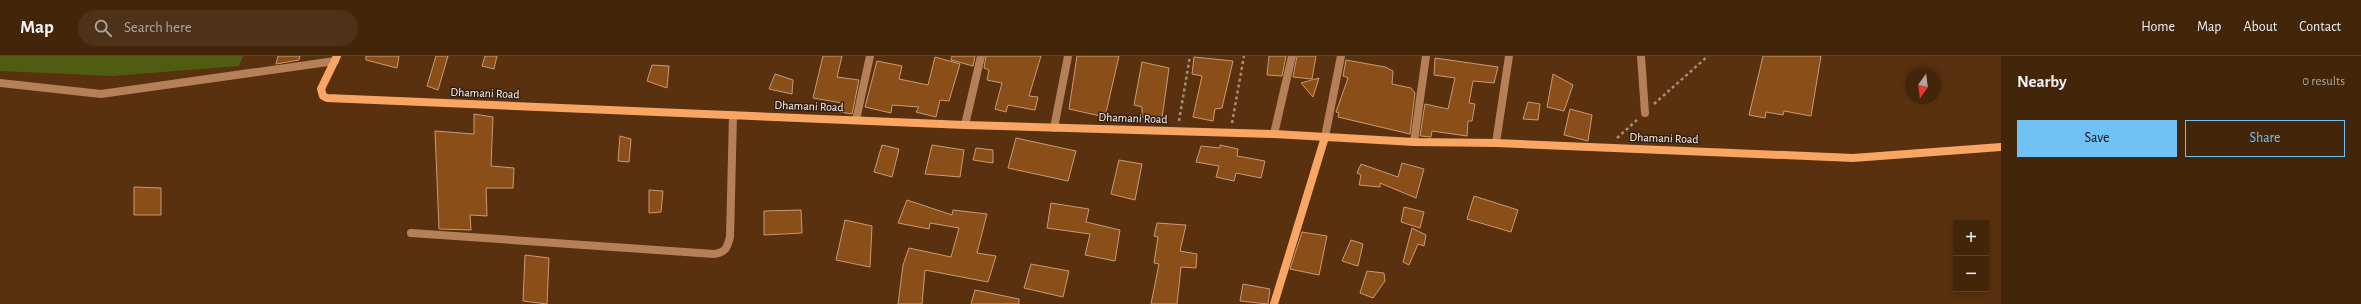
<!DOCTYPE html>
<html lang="en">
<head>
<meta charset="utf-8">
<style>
  :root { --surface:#43250a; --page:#4d3118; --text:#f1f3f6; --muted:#afa59c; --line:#5b422b; --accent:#70c2f4 }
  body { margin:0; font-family:"Alegreya Sans",sans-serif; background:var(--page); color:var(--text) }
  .controls { position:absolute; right:12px; bottom:12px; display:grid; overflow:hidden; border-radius:0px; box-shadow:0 2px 6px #0003 }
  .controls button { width:36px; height:36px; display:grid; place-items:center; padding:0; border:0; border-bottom:1px solid var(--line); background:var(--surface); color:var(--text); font:20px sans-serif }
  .compass { position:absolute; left:1905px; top:12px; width:36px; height:36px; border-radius:50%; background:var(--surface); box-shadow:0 2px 6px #0003; rotate:194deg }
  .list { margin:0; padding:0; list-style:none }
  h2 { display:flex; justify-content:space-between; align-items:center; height:52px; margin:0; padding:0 16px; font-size:17px }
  h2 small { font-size:13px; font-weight:400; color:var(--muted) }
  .actions { display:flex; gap:8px; padding:12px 16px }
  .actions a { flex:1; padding:9px 0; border:1px solid var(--accent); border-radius:0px; text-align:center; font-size:14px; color:var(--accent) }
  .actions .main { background:var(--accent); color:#111 }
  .icon { flex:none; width:22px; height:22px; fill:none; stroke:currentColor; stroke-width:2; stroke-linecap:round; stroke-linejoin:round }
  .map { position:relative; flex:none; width:2001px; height:248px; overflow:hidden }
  header { display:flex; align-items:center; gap:24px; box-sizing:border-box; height:56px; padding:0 20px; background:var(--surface); border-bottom:1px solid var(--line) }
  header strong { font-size:19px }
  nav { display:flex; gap:22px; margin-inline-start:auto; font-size:14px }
  .search { width:280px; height:36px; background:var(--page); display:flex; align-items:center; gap:10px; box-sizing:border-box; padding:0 14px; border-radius:22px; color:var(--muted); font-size:15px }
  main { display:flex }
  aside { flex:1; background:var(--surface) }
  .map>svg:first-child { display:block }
  .green { fill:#515c13 }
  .building { fill:#8a4e18; stroke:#c99a77 }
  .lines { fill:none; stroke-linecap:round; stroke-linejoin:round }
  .path { stroke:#a78e78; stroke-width:2.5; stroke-dasharray:3 3; stroke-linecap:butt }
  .street { stroke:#b58058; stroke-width:8 }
  .secondary { stroke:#f9a563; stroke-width:8 }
  .labels { text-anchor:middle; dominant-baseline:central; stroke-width:3; stroke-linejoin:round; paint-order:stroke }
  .street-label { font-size:12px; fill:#fdf3eb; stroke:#311f11 }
</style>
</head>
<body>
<header>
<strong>Map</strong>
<div class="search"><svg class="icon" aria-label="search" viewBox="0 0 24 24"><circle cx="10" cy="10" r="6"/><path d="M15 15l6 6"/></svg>Search here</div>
<nav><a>Home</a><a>Map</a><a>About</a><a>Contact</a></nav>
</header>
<main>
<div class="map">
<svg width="2001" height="248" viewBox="0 0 2001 248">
  <rect width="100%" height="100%" fill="#59310e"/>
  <path class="green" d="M0,0H243L239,10L113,20L0,15Z"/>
  <path class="building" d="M278,0H300L299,4L276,8Z
    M366,0H399L397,12L366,4Z
    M436,0H448L438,34L427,30Z
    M485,0H497L494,13L482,10Z
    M823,0H842L837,21L859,24L852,58L840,56L842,47L813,42Z
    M952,0H975L973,10L951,4Z
    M986,0H1041L1029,40L1038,41L1035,54L1008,49L1006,56L995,53L1002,27L987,24L989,14L984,12Z
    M1077,0H1119L1105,61L1069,53Z
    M1269,0H1286L1282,20L1267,19Z
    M1297,0H1316L1312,23L1293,21Z
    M1763,0H1821L1811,60L1784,55L1783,59L1766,56L1765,62L1749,59Z
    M935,1L960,8L949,45L940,44L936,61L916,56L919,51L892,49L891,57L865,51L877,5L902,10L899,23L928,29Z
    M1194,1L1233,5L1222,52L1215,53L1213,65L1193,61L1202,20L1192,18Z
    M1435,2L1498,11L1494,27L1473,25L1469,47L1475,48L1472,65H1468L1467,80L1432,75L1431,81L1420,80L1425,48L1448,53L1455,22L1434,19Z
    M1346,4L1385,11L1393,15L1392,28L1411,32L1415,37L1410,78L1338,61L1339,57L1336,56L1348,22L1343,20Z
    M1142,6L1169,12L1162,62L1142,61V51L1134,49Z
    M652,9L669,10L667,32L647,25Z
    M775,18L793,24L792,38L769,33Z
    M1553,18L1573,29L1564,55L1547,51Z
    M1319,22L1313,41L1301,27Z
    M1528,46L1540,48L1538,64L1523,63Z
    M1570,53L1592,59L1588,85L1564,79Z
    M474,58L493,61L491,110L514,112L513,132H486L487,160L470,159L471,174L439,173L435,75L474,78Z
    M620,80L631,83L629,106L618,105Z
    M1016,82L1076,95L1068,125L1008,112Z
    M882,89L899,93L892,121L874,116Z
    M932,89L964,94L960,121L925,118Z
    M1220,89L1238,93L1237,100L1265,105L1261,122L1236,117L1234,125L1216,121L1219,110L1196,106L1201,90L1220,92Z
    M976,92L993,94V107L973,104Z
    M1119,104L1142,108L1135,144L1111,138Z
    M1402,107L1424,113L1416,142L1380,127V131L1359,129L1361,119L1357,117L1361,108L1398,121Z
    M134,131L161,132V159H134Z
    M649,134L663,135L661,156L649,157Z
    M1474,140L1518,154L1511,176L1467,163Z
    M907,144L952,159L953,154L987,158L977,197L996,200L988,226L925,214L922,248H898L903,209L909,192L951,201L959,172L930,167L929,173L898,167Z
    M1051,147L1089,153L1086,166L1120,174L1115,205L1085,199L1090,178L1047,172Z
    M1404,151L1424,156L1420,172L1401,166Z
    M801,154L802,177L764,179V155Z
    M845,164L872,170L870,211L836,204Z
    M1157,167L1186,169L1180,195L1197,198L1196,212L1181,211L1177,248H1151L1159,208L1154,207L1158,181L1154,180Z
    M1412,172L1426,179L1424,190L1418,188L1409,209L1403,206Z
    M1302,176L1327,180L1319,219L1290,213Z
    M1351,184L1363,188L1358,210L1342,205Z
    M525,199L549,202L547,248L523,245Z
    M1031,208L1069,215L1063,241L1024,232Z
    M1367,215L1384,217L1385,225L1373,242L1360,237Z
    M1243,228L1270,233L1268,248L1240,245Z
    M975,234L1019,243V248H971Z"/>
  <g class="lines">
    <path class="path" d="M1654,48L1708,0
      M1179,65L1190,0
      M1232,67L1244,0
      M1617,82L1637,64"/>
    <path class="street" d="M1641,0L1645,57
      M0,27L101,38L335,5
      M856,64L870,0
      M965,69L981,0
      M1054,72L1068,0
      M1274,78L1292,0
      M1325,81L1341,0
      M1414,86L1426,0
      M1496,87L1509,0
      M411,177L714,198C726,196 727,192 730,181L733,59"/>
    <path class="secondary" d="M337,0L321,33L323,40L327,42L965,69L1274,78L1414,86L1496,87L1853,102L2001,91
      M1274,248L1325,81"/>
  </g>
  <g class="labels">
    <g class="street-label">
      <text transform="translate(485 37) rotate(2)">Dhamani Road</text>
      <text transform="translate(809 50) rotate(2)">Dhamani Road</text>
      <text transform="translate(1133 62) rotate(2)">Dhamani Road</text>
      <text transform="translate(1664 82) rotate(2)">Dhamani Road</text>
    </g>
  </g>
</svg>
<div class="controls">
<button>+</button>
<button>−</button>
</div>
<svg class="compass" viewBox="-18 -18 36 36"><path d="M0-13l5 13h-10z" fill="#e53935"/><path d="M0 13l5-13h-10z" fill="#afa59c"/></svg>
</div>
<aside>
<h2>Nearby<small>0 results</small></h2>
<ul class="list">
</ul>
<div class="actions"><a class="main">Save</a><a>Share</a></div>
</aside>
</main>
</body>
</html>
